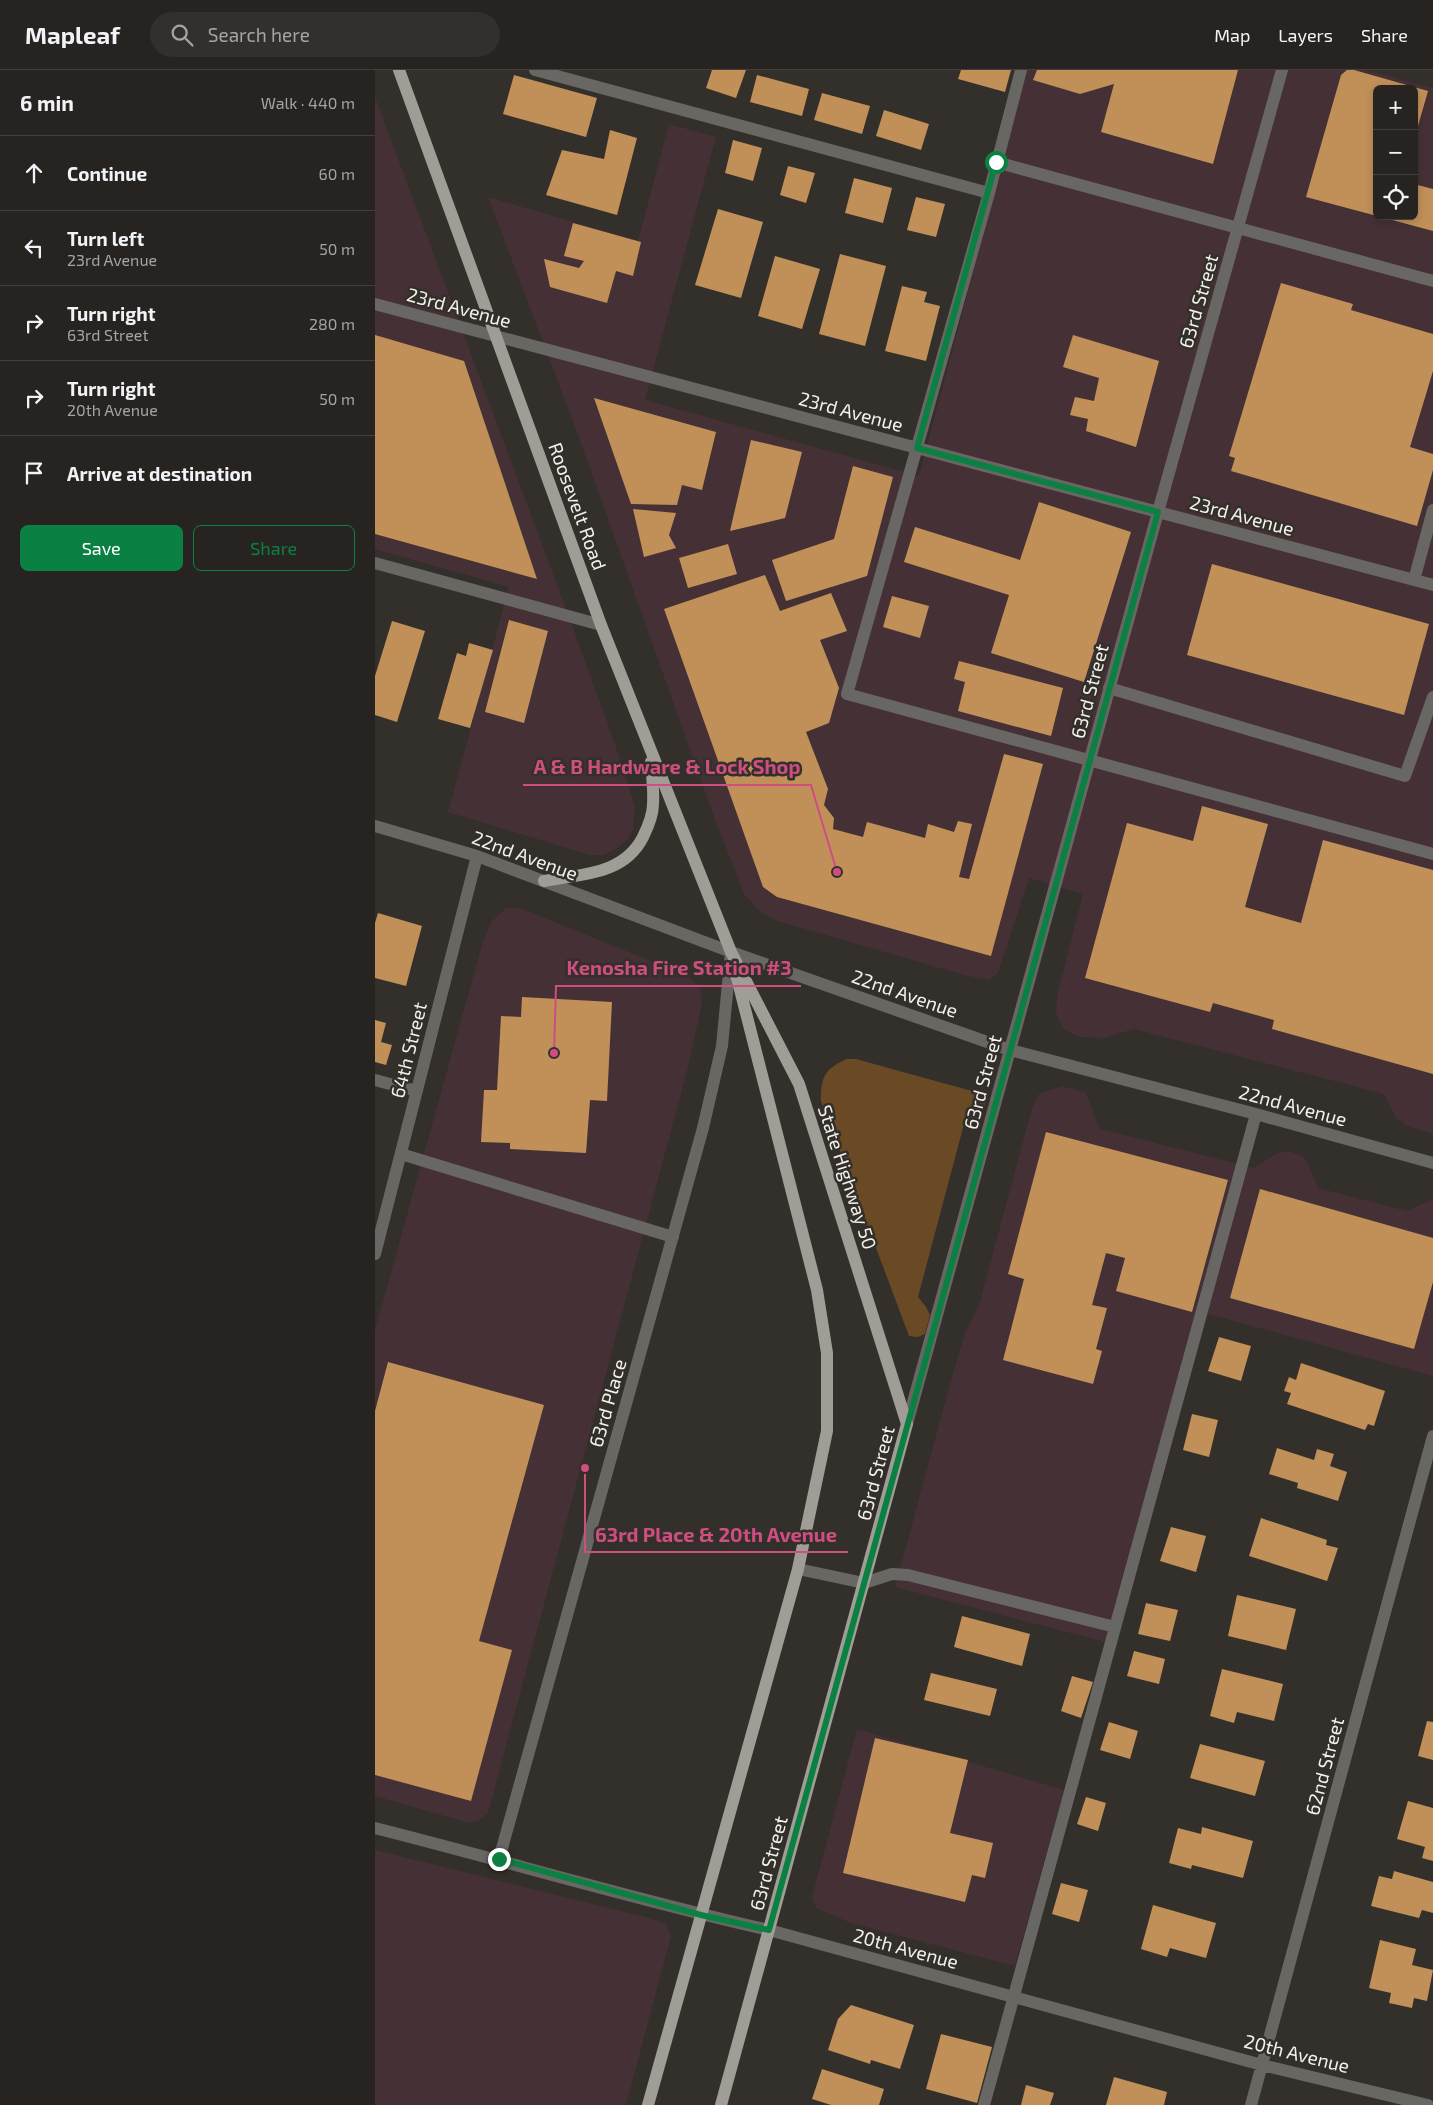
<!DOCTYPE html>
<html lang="en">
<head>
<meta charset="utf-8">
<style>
  :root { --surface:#262320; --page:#322f2d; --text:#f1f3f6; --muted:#a4a4a5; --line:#42403e; --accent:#0b8043 }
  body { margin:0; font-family:"Exo 2",sans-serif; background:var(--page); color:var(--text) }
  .controls { position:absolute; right:15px; top:15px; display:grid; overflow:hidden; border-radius:8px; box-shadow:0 2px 8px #0003 }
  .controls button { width:45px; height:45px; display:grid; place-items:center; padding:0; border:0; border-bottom:1px solid var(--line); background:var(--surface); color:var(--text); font:25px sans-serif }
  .stop { position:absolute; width:15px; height:15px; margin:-11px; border:4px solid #0b8043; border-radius:50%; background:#fff }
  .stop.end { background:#0b8043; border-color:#fff; box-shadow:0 1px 5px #0008 }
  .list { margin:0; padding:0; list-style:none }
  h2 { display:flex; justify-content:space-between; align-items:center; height:65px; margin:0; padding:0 20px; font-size:21px }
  h2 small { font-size:16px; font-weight:400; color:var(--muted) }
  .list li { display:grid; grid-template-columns:32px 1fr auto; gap:15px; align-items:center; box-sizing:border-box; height:75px; padding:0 20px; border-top:1px solid var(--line) }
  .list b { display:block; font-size:19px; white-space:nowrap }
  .list p { margin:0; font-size:16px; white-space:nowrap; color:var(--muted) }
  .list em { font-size:16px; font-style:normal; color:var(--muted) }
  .actions { display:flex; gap:10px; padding:15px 20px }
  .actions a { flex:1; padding:11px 0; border:1px solid var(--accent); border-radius:8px; text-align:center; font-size:18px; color:var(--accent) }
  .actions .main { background:var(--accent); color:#fff }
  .icon { flex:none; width:28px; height:28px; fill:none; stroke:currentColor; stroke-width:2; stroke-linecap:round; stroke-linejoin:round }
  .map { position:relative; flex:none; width:1058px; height:2035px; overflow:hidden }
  header { display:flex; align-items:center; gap:30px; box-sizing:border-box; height:70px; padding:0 25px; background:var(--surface); border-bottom:1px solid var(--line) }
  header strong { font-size:24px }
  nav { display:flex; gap:28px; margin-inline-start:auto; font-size:18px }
  .search { width:350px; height:45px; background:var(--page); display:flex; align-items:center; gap:12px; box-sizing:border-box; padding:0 18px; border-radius:28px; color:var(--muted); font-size:19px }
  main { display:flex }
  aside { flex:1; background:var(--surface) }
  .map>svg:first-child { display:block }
  .commercial { fill:#453135; fill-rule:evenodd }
  .green { fill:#694a25 }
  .building { fill:#c19058 }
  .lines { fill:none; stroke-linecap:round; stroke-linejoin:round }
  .minor { stroke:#686764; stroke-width:12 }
  .major { stroke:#a09d97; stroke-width:12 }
  .route { stroke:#0b8043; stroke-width:6 }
  .labels { text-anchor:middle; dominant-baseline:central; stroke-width:5; stroke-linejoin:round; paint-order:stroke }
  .street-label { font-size:19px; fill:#f4f1ed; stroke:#332f2a }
  .leader { fill:none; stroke:#ce4e80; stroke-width:2 }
  .callout-dot { fill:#ce4e80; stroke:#332f2a; stroke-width:2 }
  .callout-label { font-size:20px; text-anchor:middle; font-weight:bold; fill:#ce4e80; stroke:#332f2a; stroke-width:5; stroke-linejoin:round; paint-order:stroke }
</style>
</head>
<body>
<header>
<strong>Mapleaf</strong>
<div class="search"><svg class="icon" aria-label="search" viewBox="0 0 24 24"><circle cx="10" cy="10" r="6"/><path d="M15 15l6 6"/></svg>Search here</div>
<nav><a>Map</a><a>Layers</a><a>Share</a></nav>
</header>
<main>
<aside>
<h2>6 min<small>Walk · 440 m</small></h2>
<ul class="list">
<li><svg class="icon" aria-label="ahead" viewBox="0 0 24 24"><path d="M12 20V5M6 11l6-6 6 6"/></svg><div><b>Continue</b></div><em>60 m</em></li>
<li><svg class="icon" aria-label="left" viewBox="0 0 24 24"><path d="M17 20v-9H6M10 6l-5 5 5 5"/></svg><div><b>Turn left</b><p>23rd Avenue</p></div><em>50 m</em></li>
<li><svg class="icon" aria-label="right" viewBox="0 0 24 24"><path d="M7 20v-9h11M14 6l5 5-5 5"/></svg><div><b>Turn right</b><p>63rd Street</p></div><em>280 m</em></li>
<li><svg class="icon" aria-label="right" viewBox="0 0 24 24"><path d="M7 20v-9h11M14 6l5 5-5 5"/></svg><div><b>Turn right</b><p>20th Avenue</p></div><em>50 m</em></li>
<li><svg class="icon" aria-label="arrive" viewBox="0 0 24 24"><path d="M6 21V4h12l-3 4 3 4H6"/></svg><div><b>Arrive at destination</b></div></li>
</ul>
<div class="actions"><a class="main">Save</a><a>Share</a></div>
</aside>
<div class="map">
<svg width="1058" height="2035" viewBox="0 0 1058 2035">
  <rect width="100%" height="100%" fill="#332f2a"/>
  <path class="commercial" d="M652,0H991L1058,18V1064L1035,1057L1021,1048L1009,1024L759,959L729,968L705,967L688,959L681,943L682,926L708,824L654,808L623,903L614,910L589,905L403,851L385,842L369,824L338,744L202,362L113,127L263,171L294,54L341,67L270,330L544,406ZM1002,19H1039V146H1002Z
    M0,27L183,517L239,671L260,737L258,760L253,769L241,779L228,785H215L73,742L134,517L0,479Z
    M131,838H145L313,906L325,919L327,934L311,1005L113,1743L102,1752H91L0,1726V1260L108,871L116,852Z
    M687,1016L711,1023L725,1059L879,1098L901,1084L913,1081L925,1085L932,1091L943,1118L1032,1141L1058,1129V1306L823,1241L730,1572L520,1517L578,1303L591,1260L604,1235L657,1038L664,1024Z
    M482,1659L689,1720L640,1896L476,1853L441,1838L437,1827Z
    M0,1780L271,1847L291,1854L296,1866L251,2035H0Z"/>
  <path class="green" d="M472,989H481L604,1023L610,1026V1035L606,1045L589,1054L543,1227L551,1237L555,1245L550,1264L543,1267L534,1266L446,1031C446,1007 449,999 472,989Z"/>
  <path class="building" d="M337,0H371L361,28L331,18Z
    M586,0H636L630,22L583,9Z
    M662,0H863L838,94L726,62L739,14L705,24L658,10Z
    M972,0H979L1053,21L1043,56L1039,55V19H1002V146L931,127L966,5Z
    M139,5L222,28L211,67L128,44Z
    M382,5L434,19L427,46L375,32Z
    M447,23L495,36L487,64L439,50Z
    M509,40L554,54L546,80L501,66Z
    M235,60L262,68L242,145L171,125L187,80L229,89Z
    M358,70L387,78L378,111L350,103Z
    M413,96L440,103L431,133L405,125Z
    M479,108L517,118L508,153L470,143Z
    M1039,114L1058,119V161L1006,147L1039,146Z
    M541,127L570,134L561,167L532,160Z
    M343,139L388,152L366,228L320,215Z
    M198,153L266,172L258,206L241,201L232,233L175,217L169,189L204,198L209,191L189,186Z
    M465,184L511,196L490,276L444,264Z
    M400,186L445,199L427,259L383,246Z
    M906,213L978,234L976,240L1058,264V301L1035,377L1058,384V400L1042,456L856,401L860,388L854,386Z
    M527,216L552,222L549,232L565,236L551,291L510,281Z
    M0,265L89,291L162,509L0,464Z
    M698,265L784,291L761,377L711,361L713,349L695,345L700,327L719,331L724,308L688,297Z
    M219,328L341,362L327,420L307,415L302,435L256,434Z
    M376,370L427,382L410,448L355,461Z
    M478,396L518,407L492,506L411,531L397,490L459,469Z
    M664,432L756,462L709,612L616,583L634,525L529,492L540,457L645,490Z
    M258,439L301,443L294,465L301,478L269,487Z
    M353,474L362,504L313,518L304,488Z
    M837,494L1054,554L1029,645L812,585Z
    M390,505L405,541L456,523L472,561L445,570L464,618L454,653L431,662L453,719L449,735L459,748L458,759L488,767L492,752L550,768L553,754L579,762L583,751L597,754L584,807L594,809L629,684L668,694L616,886L402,827L388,817L289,539Z
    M517,526L554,536L545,568L508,557Z
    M134,550L173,561L149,653L110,642Z
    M17,551L50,561L22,652L0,645V606Z
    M94,573L118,580L95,658L63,649L82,583L91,586Z
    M584,591L688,618L676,666L583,641L590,612L579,609Z
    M827,736L893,754L870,837L926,853L948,770L1058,800V1004L897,959L899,950L838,933L835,942L710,908L752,753L818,771Z
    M3,843L47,856L31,916L0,908V853Z
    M147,927L237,932L232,1031L215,1030L211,1083L135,1079V1073L106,1072L109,1020H122L126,946L146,947Z
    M0,950L11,953L6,972L17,975L11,995L0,992Z
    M671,1062L853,1110L817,1242L741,1221L750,1188L731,1183L717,1235L732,1238L721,1279L727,1281L718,1314L628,1290L649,1209L633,1204Z
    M885,1119L1058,1168V1212L1039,1279L855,1228Z
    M844,1267L876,1276L866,1311L833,1301Z
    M13,1292L169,1335L104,1571L137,1580L96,1731L0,1705V1341Z
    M926,1293L1010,1321L999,1356L993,1354L990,1360L912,1334L916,1323L909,1321L914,1307L921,1310Z
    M817,1344L843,1350L834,1387L808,1380Z
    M902,1378L939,1390L942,1379L959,1384L955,1396L972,1402L963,1431L922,1418L923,1413L894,1404Z
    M886,1448L952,1470L951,1475L963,1478L952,1511L874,1486Z
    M796,1457L831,1466L821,1502L785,1491Z
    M862,1525L921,1539L911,1580L853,1566Z
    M771,1533L803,1540L795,1571L763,1564Z
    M587,1546L655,1564L647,1596L579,1577Z
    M759,1581L790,1589L784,1614L752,1606Z
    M847,1599L908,1614L899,1651L862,1642L859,1653L835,1646Z
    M556,1603L622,1619L615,1646L549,1630Z
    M697,1606L718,1612L706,1648L686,1641Z
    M1052,1651L1058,1652V1690L1043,1686Z
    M734,1652L763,1661L755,1689L725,1680Z
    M500,1668L593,1690L575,1763L618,1773L610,1808L597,1805L590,1832L468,1803Z
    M825,1674L890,1691L880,1726L815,1708Z
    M711,1727L731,1733L723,1761L702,1754Z
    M1033,1731L1058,1738V1791L1047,1788L1050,1777L1022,1769Z
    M827,1757L878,1771L868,1808L817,1795L816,1799L794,1793L803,1758L826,1764Z
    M1019,1801L1058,1812V1843L1047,1840L1044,1848L996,1836L1004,1806L1017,1809Z
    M686,1813L713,1820L704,1852L677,1844Z
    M778,1835L841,1853L831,1888L795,1878L792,1887L766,1879Z
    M1005,1870L1041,1879L1037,1895L1058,1900L1052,1931L1039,1928L1037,1938L1014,1933L1016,1923L994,1918Z
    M476,1935L539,1955L525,1999L496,1990L495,1994L453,1980L463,1949Z
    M566,1964L617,1977L602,2033L551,2019Z
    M447,1999L509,2019L504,2035H456L437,2029Z
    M739,2007L792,2022L789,2035H731Z
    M651,2015L679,2023L675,2035H646Z"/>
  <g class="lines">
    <path class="minor" d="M160,0L614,123
      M646,0L614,123L472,624L1058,784
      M621,92L1058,211
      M0,234L1058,515
      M0,493L226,555
      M1039,510L1058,440
      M734,618L1030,706L1058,627
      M0,756L102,786L356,882L635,980L881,1044L1058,1093
      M0,1010L42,1021
      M26,1084L298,1167
      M0,1184L102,786
      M532,1354L783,442L907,0
      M423,1499L489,1513L517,1504L533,1505L740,1557
      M0,1758C131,1791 261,1830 394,1860L887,1995L1053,2035
      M124,1789L328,1058L347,976L356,882
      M609,2035L881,1044
      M876,2035L1058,1366"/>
    <path class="major" d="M24,0L226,555L356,882L424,1014L532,1354L346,2035
      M169,811C206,804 249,805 268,767C273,757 278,745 278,734C279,720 277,706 276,692
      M273,2035L423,1499L452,1361V1283L442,1220L361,904"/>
  </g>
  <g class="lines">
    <path class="route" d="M124,1789L326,1845L394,1860L783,442L542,378L621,92"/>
  </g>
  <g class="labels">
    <g class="street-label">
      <text transform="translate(823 231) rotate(-74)">63rd Street</text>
      <text transform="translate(84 237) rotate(15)">23rd Avenue</text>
      <text transform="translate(476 341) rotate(15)">23rd Avenue</text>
      <text transform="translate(203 436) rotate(70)">Roosevelt Road</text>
      <text transform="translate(867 445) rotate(15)">23rd Avenue</text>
      <text transform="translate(714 621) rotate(-75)">63rd Street</text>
      <text transform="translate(150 785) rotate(20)">22nd Avenue</text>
      <text transform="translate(530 923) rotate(19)">22nd Avenue</text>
      <text transform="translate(33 980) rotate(-76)">64th Street</text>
      <text transform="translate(607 1012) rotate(-75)">63rd Street</text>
      <text transform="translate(918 1035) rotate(15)">22nd Avenue</text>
      <text transform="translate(473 1107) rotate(72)">State Highway 50</text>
      <text transform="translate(232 1333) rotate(-74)">63rd Place</text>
      <text transform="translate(500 1403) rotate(-75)">63rd Street</text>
      <text transform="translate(949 1696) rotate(-75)">62nd Street</text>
      <text transform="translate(393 1793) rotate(-75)">63rd Street</text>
      <text transform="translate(531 1878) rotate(15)">20th Avenue</text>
      <text transform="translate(922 1983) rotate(14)">20th Avenue</text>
    </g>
  </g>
  <path class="leader" d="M462 802L436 715H148M179 983L181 916H426M210 1398L210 1482H473"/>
  <g class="callout-dot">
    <circle cx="462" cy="802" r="5"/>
    <circle cx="179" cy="983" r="5"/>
    <circle cx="210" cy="1398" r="5"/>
  </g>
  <g class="callout-label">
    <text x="292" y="704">A &amp; B Hardware &amp; Lock Shop</text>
    <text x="304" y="905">Kenosha Fire Station #3</text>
    <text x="341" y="1472">63rd Place &amp; 20th Avenue</text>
  </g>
</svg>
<div class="controls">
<button>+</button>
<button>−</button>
<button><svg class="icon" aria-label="locate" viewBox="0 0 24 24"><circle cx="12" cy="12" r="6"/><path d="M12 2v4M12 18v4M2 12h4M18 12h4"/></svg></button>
</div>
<div class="stop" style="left:621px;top:92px"></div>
<div class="stop end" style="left:124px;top:1789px"></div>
</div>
</main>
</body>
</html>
